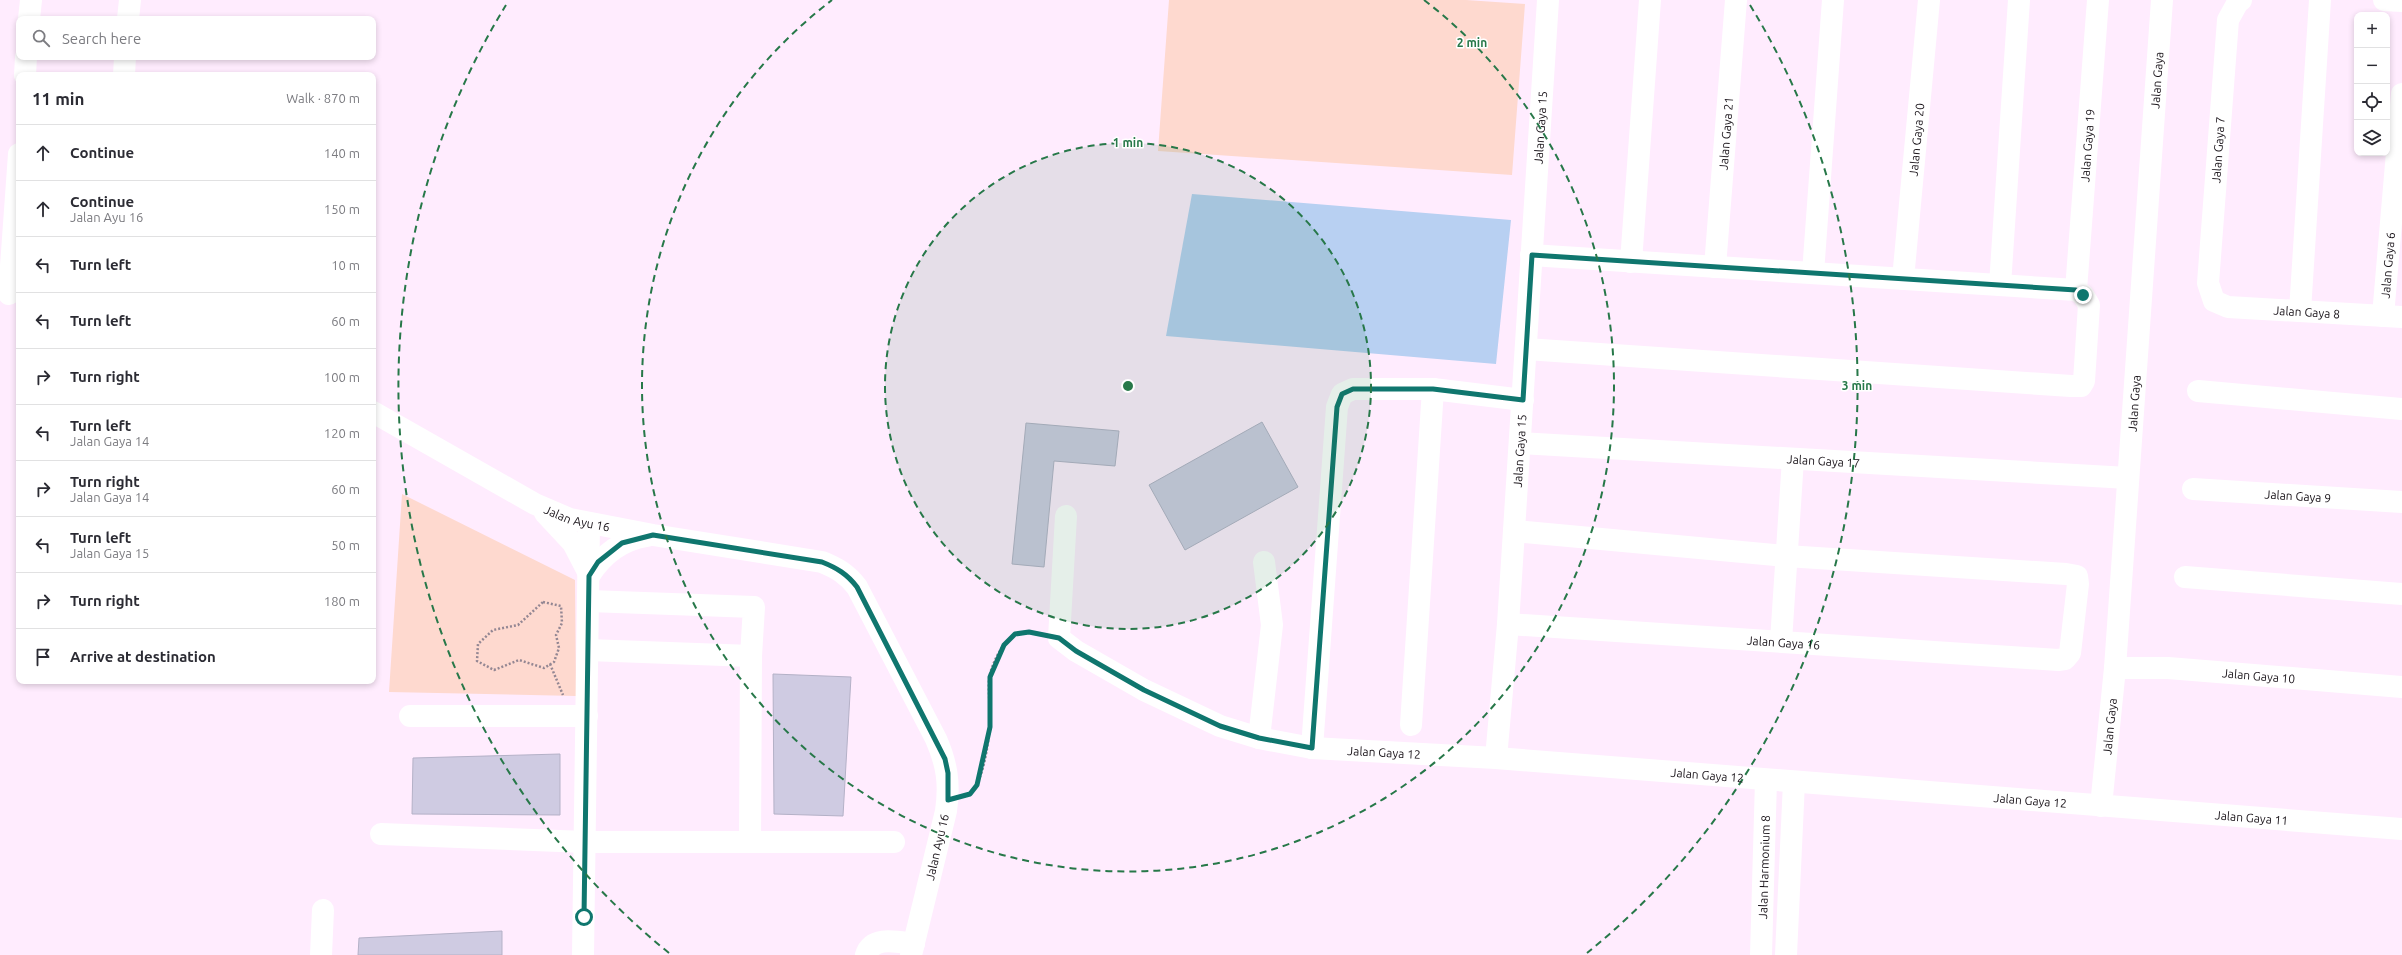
<!DOCTYPE html>
<html lang="en">
<head>
<meta charset="utf-8">
<style>
  :root { --surface:#fff; --page:#f7f7f7; --text:#2b2b33; --muted:#7c7c81; --line:#e1e1e2 }
  body { margin:0; font-family:Ubuntu,sans-serif; background:var(--page); color:var(--text) }
  .controls { position:absolute; right:12px; top:12px; display:grid; overflow:hidden; border-radius:8px; box-shadow:0 2px 6px #0003 }
  .controls button { width:36px; height:36px; display:grid; place-items:center; padding:0; border:0; border-bottom:1px solid var(--line); background:var(--surface); color:var(--text); font:20px sans-serif }
  .stop { position:absolute; width:12px; height:12px; margin:-9px; border:3px solid #0f766e; border-radius:50%; background:#fff }
  .stop.end { background:#0f766e; border-color:#fff; box-shadow:0 1px 4px #0008 }
  .list { margin:0; padding:0; list-style:none }
  h2 { display:flex; justify-content:space-between; align-items:center; height:52px; margin:0; padding:0 16px; font-size:17px }
  h2 small { font-size:13px; font-weight:400; color:var(--muted) }
  .list li { display:grid; grid-template-columns:26px 1fr auto; gap:12px; align-items:center; box-sizing:border-box; height:56px; padding:0 16px; border-top:1px solid var(--line) }
  .list b { display:block; font-size:15px; white-space:nowrap }
  .list p { margin:0; font-size:13px; white-space:nowrap; color:var(--muted) }
  .list em { font-size:13px; font-style:normal; color:var(--muted) }
  .icon { flex:none; width:22px; height:22px; fill:none; stroke:currentColor; stroke-width:2; stroke-linecap:round; stroke-linejoin:round }
  .map { position:relative; flex:none; width:2402px; height:955px; overflow:hidden }
  .search { position:absolute; background:var(--surface); box-shadow:0 2px 6px #0003; left:16px; top:16px; width:360px; height:44px; display:flex; align-items:center; gap:10px; box-sizing:border-box; padding:0 14px; border-radius:8px; color:var(--muted); font-size:15px }
  .panel { position:absolute; background:var(--surface); box-shadow:0 2px 6px #0003; left:16px; top:72px; width:360px; height:612px; border-radius:8px }
  .map>svg:first-child { display:block }
  .green { fill:#fed9cf }
  .water { fill:#b8d0f2 }
  .building { fill:#cfcbe2; stroke:#b4b1c7 }
  .lines { fill:none; stroke-linecap:round; stroke-linejoin:round }
  .path { stroke:#948793; stroke-width:2.5; stroke-dasharray:2 2; stroke-linecap:butt }
  .minor { stroke:#fff; stroke-width:22 }
  .route { stroke:#0f766e; stroke-width:5 }
  .ring { fill:none; stroke:#277849; stroke-width:2; stroke-dasharray:7 5 }
  .labels { text-anchor:middle; dominant-baseline:central; stroke-width:3; stroke-linejoin:round; paint-order:stroke }
  .street-label { font-size:12px; fill:#191319; stroke:#fff }
  .centre { fill:#277849; stroke:#fff; stroke-width:2 }
  .ring-label { font-size:12px; text-anchor:middle; font-weight:bold; fill:#277849; stroke:#fff; stroke-width:3; stroke-linejoin:round; paint-order:stroke }
</style>
</head>
<body>
<div class="map">
<svg width="2402" height="955" viewBox="0 0 2402 955">
  <rect width="100%" height="100%" fill="#ffecfe"/>
  <path class="green" d="M1169,0H1466L1525,4L1512,175L1158,151Z
    M402,494L575,580L576,696L389,692Z"/>
  <path class="water" d="M1192,194L1511,220L1496,364L1166,336Z"/>
  <path class="building" d="M1262,422L1298,487L1185,550L1149,485Z
    M1026,423L1119,431L1115,466L1054,461L1044,567L1012,564Z
    M773,674L851,677L843,816L774,814Z
    M560,754V815L412,814L413,758Z
    M502,931V955H358L359,938Z"/>
  <g class="lines">
    <path class="path" d="M543,602L561,606L562,623L556,635L559,648L554,662L544,668L519,660L494,670L477,661L478,644L493,630L518,625Z
      M550,664L563,695
      M969,794C984,781 987,748 990,728C991,712 988,695 989,679C991,665 1002,642 1015,635C1022,630 1032,632 1039,634"/>
    <g class="minor">
      <path id="s1" d="M2241,0L2238,2L2228,20L2208,283L2214,301L2228,307L2402,317"/>
      <path d="M2384,0L2402,1"/>
      <path d="M29,19L31,0"/>
      <path d="M128,19L130,0"/>
      <path d="M25,75L26,57"/>
      <path d="M124,75L125,57"/>
      <path d="M1631,262L1650,0"/>
      <path id="s2" d="M1715,267L1736,0"/>
      <path d="M1813,273L1833,0"/>
      <path id="s3" d="M1903,279L1929,0"/>
      <path d="M2000,285L2019,0"/>
      <path id="s4" d="M2076,290L2098,0"/>
      <path d="M9,294L19,154"/>
      <path d="M2300,311L2320,0"/>
      <path id="s5" d="M2383,316L2402,94"/>
      <path d="M1526,349L2071,386H2081L2084,381L2089,305L2083,295L2076,290L1531,255"/>
      <path d="M2198,391L2402,409"/>
      <path id="s6" d="M373,412L535,504L570,519L653,535L822,562C837,568 847,574 857,587L936,739C947,764 950,784 946,811L911,955"/>
      <path id="s7" d="M1520,443L2128,478"/>
      <path id="s8" d="M2193,489L2402,502"/>
      <path d="M545,513L573,543L587,570"/>
      <path id="s9" d="M1066,516L1059,638L1076,651L1144,690L1220,726L1259,738L1312,748L1496,758L2402,829"/>
      <path d="M589,576C603,554 621,540 647,536"/>
      <path d="M2185,577L2402,594"/>
      <path id="s10" d="M1508,624L2058,660L2065,659L2070,653L2078,584L2077,576L2066,574L1786,556L1514,531"/>
      <path d="M1781,641L1793,459"/>
      <path d="M588,650L751,656L754,607L589,601"/>
      <path id="s11" d="M2115,668H2168L2402,687"/>
      <path d="M410,716H587"/>
      <path d="M1411,725L1433,389"/>
      <path d="M1259,738L1272,625L1264,562"/>
      <path d="M1312,748L1337,407L1342,394L1353,389H1433L1523,400"/>
      <path id="s12" d="M1496,758L1508,624L1548,0"/>
      <path id="s13" d="M2101,806L2115,668L2162,0"/>
      <path d="M381,834L585,842H894"/>
      <path d="M750,842L751,656"/>
      <path d="M321,955L323,910"/>
      <path d="M583,955L589,524"/>
      <path d="M866,955C872,935 898,942 914,944"/>
      <path id="s14" d="M1761,955L1766,780"/>
      <path d="M1786,955L1794,782"/>
    </g>
  </g>
  <g class="lines">
    <path class="route" d="M584,917L589,576L598,562L622,543L653,535L822,562C837,568 847,574 857,587L945,759L948,773V800L970,794L977,785L990,727V677L1004,645L1015,634L1029,632L1059,638L1076,651L1144,690L1220,726L1259,738L1312,748L1337,407L1342,394L1353,389H1433L1523,400L1532,255L2076,290L2083,295"/>
  </g>
  <circle cx="1128" cy="386" r="243" fill="#277849" fill-opacity=".12"/>
  <g class="ring">
    <circle cx="1128" cy="386" r="243"/>
    <path d="M1424 0A486 486 0 1 1 832 0"/>
    <path d="M669 953A729 729 0 0 1 506 5M1750 5A729 729 0 0 1 1587 953"/>
  </g>
  <g class="labels">
    <g class="street-label">
      <text stroke="none"><textPath href="#s13" startOffset="728">Jalan Gaya</textPath></text>
      <text stroke="none"><textPath href="#s12" startOffset="632">Jalan Gaya 15</textPath></text>
      <text stroke="none"><textPath href="#s2" startOffset="134">Jalan Gaya 21</textPath></text>
      <text stroke="none"><textPath href="#s3" startOffset="140">Jalan Gaya 20</textPath></text>
      <text stroke="none"><textPath href="#s4" startOffset="145">Jalan Gaya 19</textPath></text>
      <text transform="translate(2218 150) rotate(-86)">Jalan Gaya 7</text>
      <text stroke="none"><textPath href="#s5" startOffset="51">Jalan Gaya 6</textPath></text>
      <text stroke="none"><textPath href="#s1" startOffset="401">Jalan Gaya 8</textPath></text>
      <text stroke="none"><textPath href="#s13" startOffset="404">Jalan Gaya</textPath></text>
      <text stroke="none"><textPath href="#s12" startOffset="308">Jalan Gaya 15</textPath></text>
      <text stroke="none"><textPath href="#s7" startOffset="304">Jalan Gaya 17</textPath></text>
      <text stroke="none"><textPath href="#s8" startOffset="105">Jalan Gaya 9</textPath></text>
      <text stroke="none"><textPath href="#s6" startOffset="231">Jalan Ayu 16</textPath></text>
      <text stroke="none"><textPath href="#s10" startOffset="276">Jalan Gaya 16</textPath></text>
      <text stroke="none"><textPath href="#s11" startOffset="144">Jalan Gaya 10</textPath></text>
      <text stroke="none"><textPath href="#s13" startOffset="80">Jalan Gaya</textPath></text>
      <text stroke="none"><textPath href="#s9" startOffset="473">Jalan Gaya 12</textPath></text>
      <text stroke="none"><textPath href="#s9" startOffset="797">Jalan Gaya 12</textPath></text>
      <text stroke="none"><textPath href="#s9" startOffset="1121">Jalan Gaya 12</textPath></text>
      <text stroke="none"><textPath href="#s9" startOffset="1343">Jalan Gaya 11</textPath></text>
      <text transform="translate(937 847) rotate(-77)">Jalan Ayu 16</text>
      <text stroke="none"><textPath href="#s14" startOffset="88">Jalan Harmonium 8</textPath></text>
    </g>
  </g>
  <circle cx="1128" cy="386" r="6" class="centre"/>
  <g class="ring-label">
    <text x="1472" y="47">2 min</text>
    <text x="1128" y="147">1 min</text>
    <text x="1857" y="390">3 min</text>
  </g>
</svg>
<div class="controls">
<button>+</button>
<button>−</button>
<button><svg class="icon" aria-label="locate" viewBox="0 0 24 24"><circle cx="12" cy="12" r="6"/><path d="M12 2v4M12 18v4M2 12h4M18 12h4"/></svg></button>
<button><svg class="icon" aria-label="layers" viewBox="0 0 24 24"><path d="M12 4l9 5-9 5-9-5zM3 14l9 5 9-5"/></svg></button>
</div>
<div class="stop" style="left:584px;top:917px"></div>
<div class="stop end" style="left:2083px;top:295px"></div>
<div class="search"><svg class="icon" aria-label="search" viewBox="0 0 24 24"><circle cx="10" cy="10" r="6"/><path d="M15 15l6 6"/></svg>Search here</div>
<section class="panel">
<h2>11 min<small>Walk · 870 m</small></h2>
<ul class="list">
<li><svg class="icon" aria-label="ahead" viewBox="0 0 24 24"><path d="M12 20V5M6 11l6-6 6 6"/></svg><div><b>Continue</b></div><em>140 m</em></li>
<li><svg class="icon" aria-label="ahead" viewBox="0 0 24 24"><path d="M12 20V5M6 11l6-6 6 6"/></svg><div><b>Continue</b><p>Jalan Ayu 16</p></div><em>150 m</em></li>
<li><svg class="icon" aria-label="left" viewBox="0 0 24 24"><path d="M17 20v-9H6M10 6l-5 5 5 5"/></svg><div><b>Turn left</b></div><em>10 m</em></li>
<li><svg class="icon" aria-label="left" viewBox="0 0 24 24"><path d="M17 20v-9H6M10 6l-5 5 5 5"/></svg><div><b>Turn left</b></div><em>60 m</em></li>
<li><svg class="icon" aria-label="right" viewBox="0 0 24 24"><path d="M7 20v-9h11M14 6l5 5-5 5"/></svg><div><b>Turn right</b></div><em>100 m</em></li>
<li><svg class="icon" aria-label="left" viewBox="0 0 24 24"><path d="M17 20v-9H6M10 6l-5 5 5 5"/></svg><div><b>Turn left</b><p>Jalan Gaya 14</p></div><em>120 m</em></li>
<li><svg class="icon" aria-label="right" viewBox="0 0 24 24"><path d="M7 20v-9h11M14 6l5 5-5 5"/></svg><div><b>Turn right</b><p>Jalan Gaya 14</p></div><em>60 m</em></li>
<li><svg class="icon" aria-label="left" viewBox="0 0 24 24"><path d="M17 20v-9H6M10 6l-5 5 5 5"/></svg><div><b>Turn left</b><p>Jalan Gaya 15</p></div><em>50 m</em></li>
<li><svg class="icon" aria-label="right" viewBox="0 0 24 24"><path d="M7 20v-9h11M14 6l5 5-5 5"/></svg><div><b>Turn right</b></div><em>180 m</em></li>
<li><svg class="icon" aria-label="arrive" viewBox="0 0 24 24"><path d="M6 21V4h12l-3 4 3 4H6"/></svg><div><b>Arrive at destination</b></div></li>
</ul>
</section>
</div>
</body>
</html>
